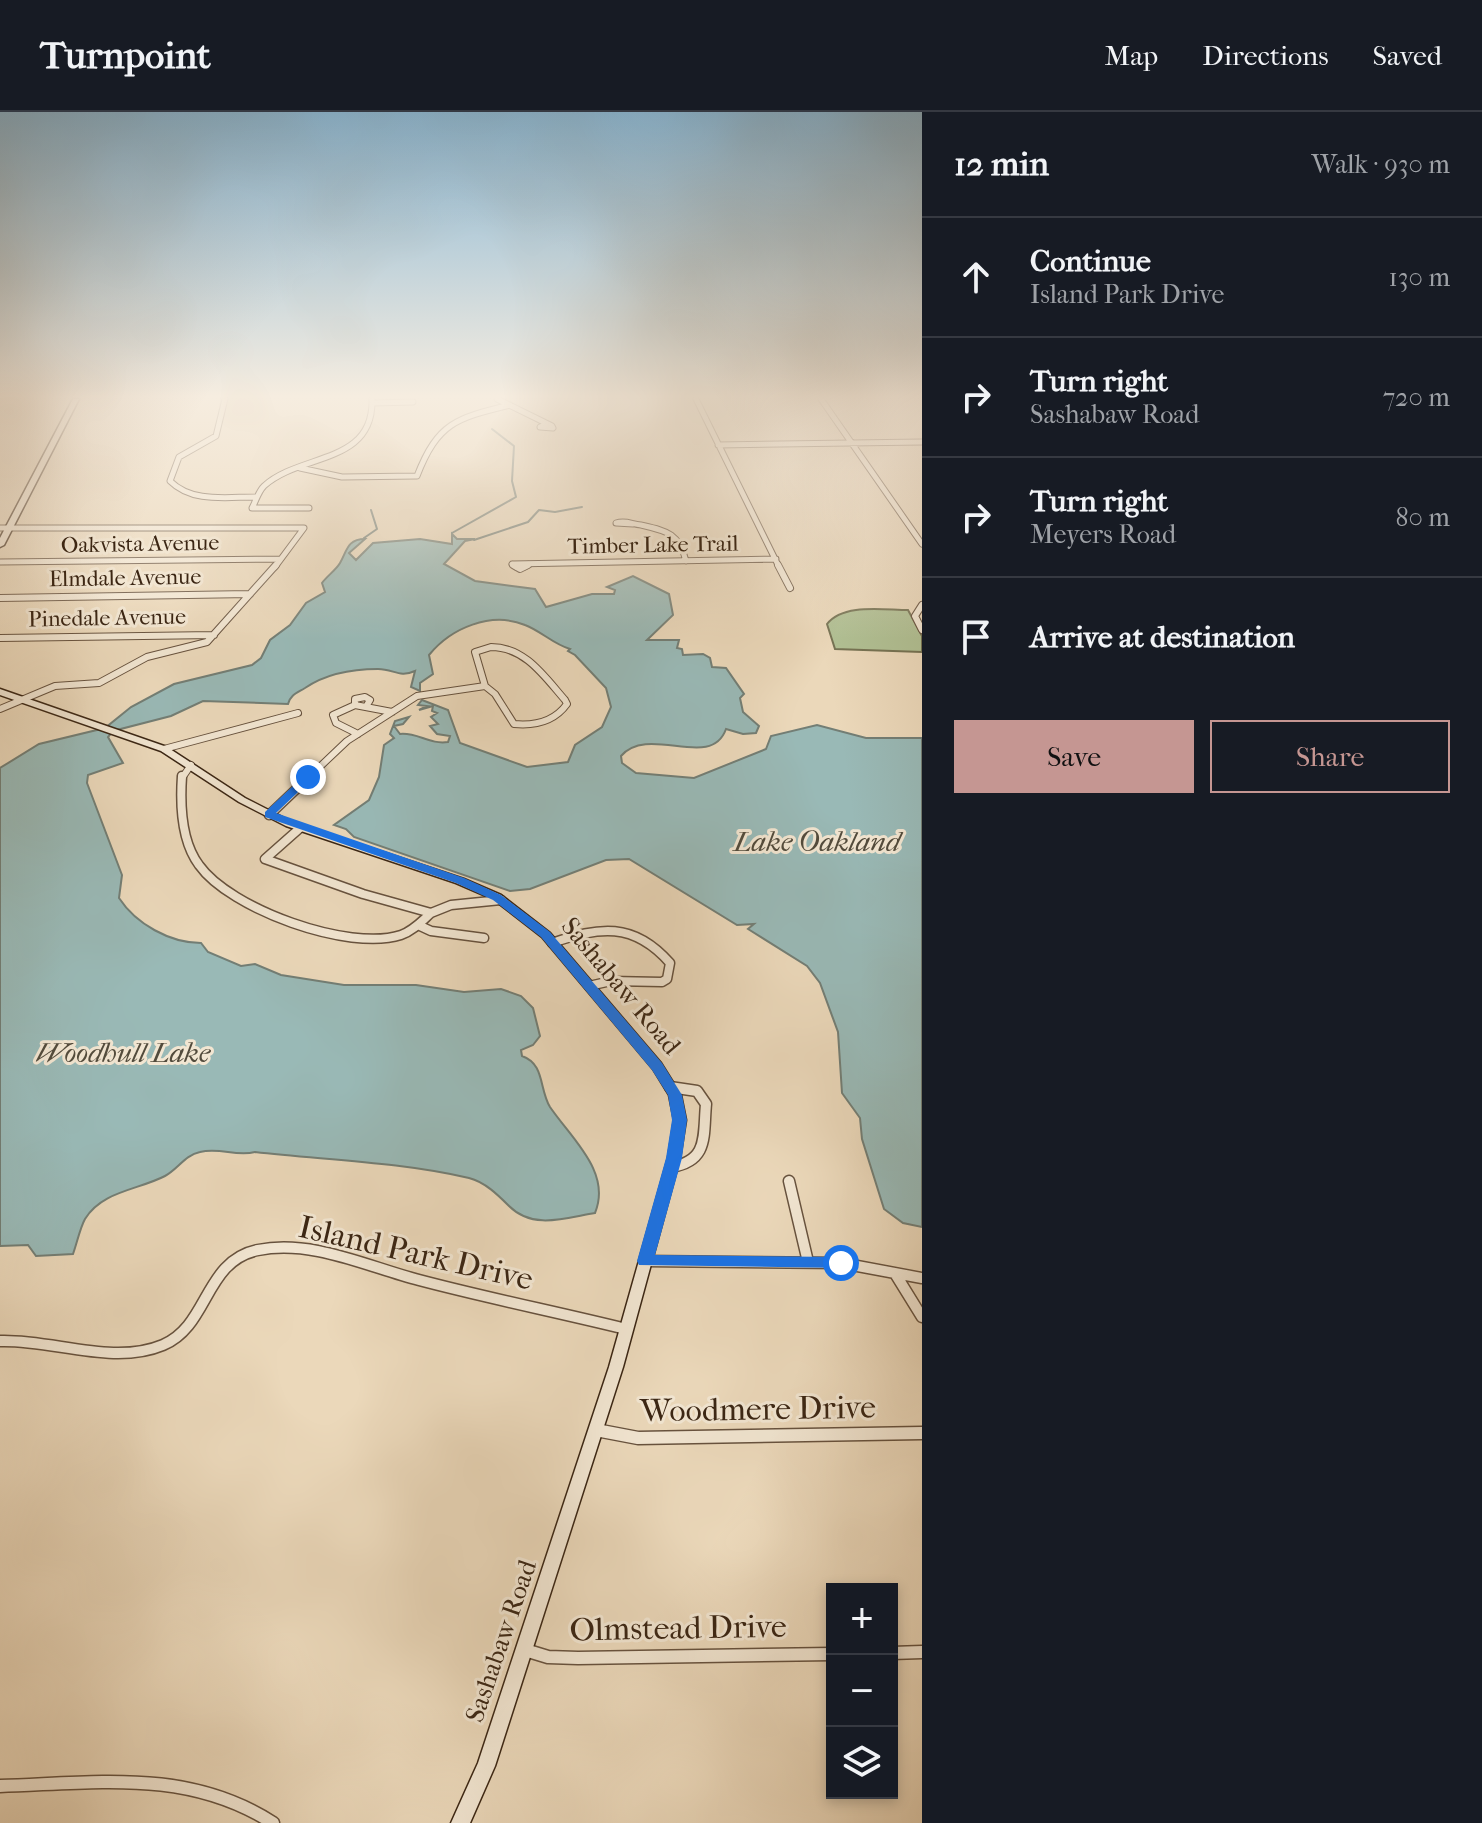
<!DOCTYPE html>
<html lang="en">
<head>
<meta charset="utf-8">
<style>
  :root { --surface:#171b24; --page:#242831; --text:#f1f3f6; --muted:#9ea1a6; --line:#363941; --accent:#c59692 }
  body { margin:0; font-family:"IM FELL French Canon",serif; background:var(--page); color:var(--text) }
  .controls { position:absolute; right:24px; bottom:24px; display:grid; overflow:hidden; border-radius:0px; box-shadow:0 4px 12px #0003 }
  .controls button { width:72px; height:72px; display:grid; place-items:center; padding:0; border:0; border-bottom:2px solid var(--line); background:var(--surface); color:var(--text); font:40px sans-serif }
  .stop { position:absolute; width:24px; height:24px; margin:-18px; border:6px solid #1a73e8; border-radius:50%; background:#fff }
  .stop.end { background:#1a73e8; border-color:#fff; box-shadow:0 2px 8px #0008 }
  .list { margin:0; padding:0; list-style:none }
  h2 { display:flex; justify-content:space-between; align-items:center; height:104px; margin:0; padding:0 32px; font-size:34px }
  h2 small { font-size:26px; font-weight:400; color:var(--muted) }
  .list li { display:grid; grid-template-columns:52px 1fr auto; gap:24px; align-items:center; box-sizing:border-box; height:120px; padding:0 32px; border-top:2px solid var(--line) }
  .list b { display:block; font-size:30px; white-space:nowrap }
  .list p { margin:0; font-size:26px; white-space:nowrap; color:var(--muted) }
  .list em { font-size:26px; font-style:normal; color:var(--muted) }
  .actions { display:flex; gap:16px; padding:24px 32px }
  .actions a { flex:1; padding:18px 0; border:2px solid var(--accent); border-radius:0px; text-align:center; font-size:28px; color:var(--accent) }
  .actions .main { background:var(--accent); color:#111 }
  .icon { flex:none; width:44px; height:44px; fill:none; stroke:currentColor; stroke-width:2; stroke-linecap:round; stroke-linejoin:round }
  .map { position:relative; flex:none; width:922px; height:1711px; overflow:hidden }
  header { display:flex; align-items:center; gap:48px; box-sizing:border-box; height:112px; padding:0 40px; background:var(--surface); border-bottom:2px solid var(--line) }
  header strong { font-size:38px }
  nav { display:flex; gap:44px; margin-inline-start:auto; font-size:28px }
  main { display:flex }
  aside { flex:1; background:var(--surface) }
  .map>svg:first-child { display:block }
  .green { fill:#b1c094; stroke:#767354; stroke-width:2 }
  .water { fill:#99b9b6; stroke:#737e75; stroke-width:2 }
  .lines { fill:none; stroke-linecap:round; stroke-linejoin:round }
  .stream { stroke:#737e75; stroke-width:2 }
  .street-far4-casing { stroke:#67523e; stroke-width:7 }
  .street-far3-casing { stroke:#67523e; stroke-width:8 }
  .street-far2-casing { stroke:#67523e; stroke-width:11 }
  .street-far1-casing { stroke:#67523e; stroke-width:13 }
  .street-casing { stroke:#67523e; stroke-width:15 }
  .secondary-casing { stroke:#3b2614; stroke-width:3 }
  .street-far4 { stroke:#f2e6d2; stroke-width:5 }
  .street-far3 { stroke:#f2e6d2; stroke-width:6 }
  .street-far2 { stroke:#f2e6d2; stroke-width:8 }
  .street-far1 { stroke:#f2e6d2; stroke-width:10 }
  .street { stroke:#f2e6d2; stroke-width:12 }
  .secondary { fill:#f2e6d2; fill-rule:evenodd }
  .route { fill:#1a73e8 }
  .labels { text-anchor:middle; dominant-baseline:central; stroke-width:6; stroke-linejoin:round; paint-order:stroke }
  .far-street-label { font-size:22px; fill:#3b2614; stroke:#f2e6d2 }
  .street-label { font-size:26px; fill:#3b2614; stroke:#f2e6d2 }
  .water-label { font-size:28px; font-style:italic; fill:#524b3c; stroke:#f2e6d2 }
  .near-street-label { font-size:32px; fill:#3b2614; stroke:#f2e6d2 }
</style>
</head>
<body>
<header>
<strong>Turnpoint</strong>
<nav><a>Map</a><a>Directions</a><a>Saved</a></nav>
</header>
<main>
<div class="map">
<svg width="922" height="1711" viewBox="0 0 922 1711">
  <rect width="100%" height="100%" fill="#ebd8ba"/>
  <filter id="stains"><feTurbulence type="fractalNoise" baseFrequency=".0025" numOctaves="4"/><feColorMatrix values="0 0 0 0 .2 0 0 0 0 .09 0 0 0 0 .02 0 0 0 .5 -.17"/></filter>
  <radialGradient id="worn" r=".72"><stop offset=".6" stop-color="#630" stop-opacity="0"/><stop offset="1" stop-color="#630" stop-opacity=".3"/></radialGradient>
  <path class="green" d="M908,498L922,524V540L835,537L827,512C843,491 884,498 908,498Z"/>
  <path class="water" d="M452,422L457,427H475L465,429L444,452L475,469L535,477L546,495L592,482H614L615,478L607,475L633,464L669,482L673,503L647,528H679L677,536L682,537L683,543L703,542L710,546L712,555L726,556L744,582L740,586L743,600L759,614L756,621L743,622L726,617C711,659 649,612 621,644L622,651L636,661L694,666L766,637L771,624L817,613L866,626H922V1115L903,1111L884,1097L862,1027L860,1006L842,981L838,920L820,871L807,854L748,817L754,812L737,813L629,747L606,748L530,777L510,779L354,725L346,717L334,713L369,688L379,665L384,633L394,626L390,622L395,609L409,605L403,612L394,614L400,622C417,620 430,633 448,630L450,624L437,622L430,614L438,612L431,605L437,601L432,599L433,594L419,598L427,594L418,593L422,588L448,598L460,631L527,655L568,650L575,633L602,615L611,595L606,576L575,543L568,539L570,537C553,532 541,519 525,513C491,499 451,516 429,543L433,562L420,571V579L411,575L415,559C399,566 394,557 378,557C352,557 327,561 305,576C297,581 290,583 288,592L203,589L171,604L113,619L108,625L123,651L88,663L87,671L122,763L119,786C136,812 170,831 201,831L208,840L241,854L255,852L281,863L344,873H416L464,880L501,877L521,884L533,896L540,924L533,933L521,938L522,944C545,952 539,977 550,995C571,1026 612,1060 595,1101C565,1106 533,1118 509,1094C498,1083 485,1070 469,1066C401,1050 326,1048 255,1040C236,1045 220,1035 200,1040C185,1043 178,1057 165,1064C138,1078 102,1079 85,1107C80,1116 77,1131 73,1142L36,1144L28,1133L0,1134V656L39,632L105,616L131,595L174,572L252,553L261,546L270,528L290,513L306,491L325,480L322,471C327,464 336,458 340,451C347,439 347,427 365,427L349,441L356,448L373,431L420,427L452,432Z"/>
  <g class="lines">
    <path class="stream" d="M452,421L516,385L512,369L514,334L492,317
      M364,426L377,417L371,398
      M474,428L528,410L539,398L555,400L582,395"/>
    <defs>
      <path id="street-far4" d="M225,287L216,324L179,345L170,369C192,391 226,385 255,385
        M497,287L552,314L553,316L540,315L547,312
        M696,287L779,455
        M821,287L922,432
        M373,291L413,290
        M718,333L922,330
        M300,356L342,365L417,364C438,310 457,306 510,293
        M309,396H252C256,389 258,380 264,374C300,341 374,353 372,287
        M633,412L616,411C626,408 631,412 641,413C667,419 679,421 686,449
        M0,416H304L275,455
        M0,450L280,447
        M516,455L512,452L776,447
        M524,455L530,452"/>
      <path id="street-far3" d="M513,453L520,457L528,453
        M778,453L790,476
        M0,486L250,482
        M922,493L915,504L922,518
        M0,526L214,523
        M491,535C525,535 544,564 565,588L567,592C554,610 535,614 514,612L495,582L485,574L475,540Z
        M355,593V587L365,585L370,588L367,593
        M0,597L55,574L99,571L147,545L207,530L276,453
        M358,622L336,611L333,603L355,593L392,600
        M164,637L298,601
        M182,666L191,653
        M308,666L347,629L417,584L485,574"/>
      <path id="street-far2" d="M182,664C180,693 181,729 199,753C230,797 349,840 401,823C413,819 422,809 431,801
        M269,703L310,664
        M300,716L265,747L363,782L431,801L451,793L501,788
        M418,813L431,819L484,826
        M552,831C599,815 633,809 670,851L667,867L662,870L611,869L589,874"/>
      <path id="street-far1" d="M670,975L697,979L706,992C703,1024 709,1049 671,1055
        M789,1069L808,1150
        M645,1149L841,1151L922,1166
        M896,1163L922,1205
        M0,1229C52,1227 113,1254 163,1233C209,1214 204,1149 258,1138C312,1127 368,1155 419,1168C487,1186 557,1200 626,1217"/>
      <path id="street" d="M596,1318L638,1326L922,1321
        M525,1538L548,1545L578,1546L832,1542
        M892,1541L922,1540
        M0,1674C96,1671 188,1656 273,1711"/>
      <path id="secondary" d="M73,287H79L4,433L0,435V426Z
        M0,577L167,635L245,686L292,710L464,767L501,783L550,821L661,951L681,983L686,1008L680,1046L623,1255L495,1654L470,1711H451L478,1651L609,1255L668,1046L674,1008L669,983L653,957L542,825L493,787L456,771L286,714L239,690L161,639L0,583Z"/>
    </defs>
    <use href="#street-far4" class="street-far4-casing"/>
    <use href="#street-far3" class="street-far3-casing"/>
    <use href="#street-far2" class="street-far2-casing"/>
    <use href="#street-far1" class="street-far1-casing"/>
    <use href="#street" class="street-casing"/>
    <use href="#secondary" class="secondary-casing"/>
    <use href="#street-far4" class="street-far4"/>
    <use href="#street-far3" class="street-far3"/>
    <use href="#street-far2" class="street-far2"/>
    <use href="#street-far1" class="street-far1"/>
    <use href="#street" class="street"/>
    <use href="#secondary" class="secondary"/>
  </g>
  <linearGradient id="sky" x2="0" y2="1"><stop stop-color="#88b6d4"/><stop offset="0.54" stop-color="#f6ede0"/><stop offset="1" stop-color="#f6ede0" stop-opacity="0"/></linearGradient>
  <rect width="922" height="527" fill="url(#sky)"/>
  <path class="route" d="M305,663L314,665L276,701L464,766L501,783L550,820L662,951L682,983L687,1008L682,1046L655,1143L841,1145L849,1151L847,1156L639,1153L637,1149L666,1046L672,1008L668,983L652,958L541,825L493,788L456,771L265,705V700Z"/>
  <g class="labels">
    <g class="far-street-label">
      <text transform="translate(140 432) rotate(-1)">Oakvista Avenue</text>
      <text transform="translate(653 433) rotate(-1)">Timber Lake Trail</text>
      <text transform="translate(125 466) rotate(-1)">Elmdale Avenue</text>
      <text transform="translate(107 506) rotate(-1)">Pinedale Avenue</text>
    </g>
    <g class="street-label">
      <text transform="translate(621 874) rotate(50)">Sashabaw Road</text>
      <text transform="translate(501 1529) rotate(-71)">Sashabaw Road</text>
    </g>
    <g class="water-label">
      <text x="817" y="729">Lake Oakland</text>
      <text x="123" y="940">Woodhull Lake</text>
    </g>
    <g class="near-street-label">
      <text transform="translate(416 1141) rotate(13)">Island Park Drive</text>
      <text transform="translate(758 1297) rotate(-1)">Woodmere Drive</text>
      <text transform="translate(678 1516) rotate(-1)">Olmstead Drive</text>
    </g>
  </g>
  <rect width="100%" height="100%" filter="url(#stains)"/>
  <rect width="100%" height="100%" fill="url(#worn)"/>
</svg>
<div class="controls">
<button>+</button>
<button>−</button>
<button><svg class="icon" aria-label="layers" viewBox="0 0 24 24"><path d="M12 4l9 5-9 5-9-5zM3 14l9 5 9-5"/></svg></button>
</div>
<div class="stop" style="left:841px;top:1151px"></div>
<div class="stop end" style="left:308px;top:665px"></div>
</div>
<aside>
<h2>12 min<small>Walk · 930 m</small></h2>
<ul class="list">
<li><svg class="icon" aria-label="ahead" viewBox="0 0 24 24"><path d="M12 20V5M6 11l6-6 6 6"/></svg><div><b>Continue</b><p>Island Park Drive</p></div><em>130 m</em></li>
<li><svg class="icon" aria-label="right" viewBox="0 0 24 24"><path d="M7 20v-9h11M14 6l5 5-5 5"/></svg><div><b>Turn right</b><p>Sashabaw Road</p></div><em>720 m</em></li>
<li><svg class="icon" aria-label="right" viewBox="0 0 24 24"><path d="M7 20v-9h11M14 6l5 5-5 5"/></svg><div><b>Turn right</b><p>Meyers Road</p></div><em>80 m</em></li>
<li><svg class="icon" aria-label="arrive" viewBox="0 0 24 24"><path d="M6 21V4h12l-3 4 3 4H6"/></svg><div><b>Arrive at destination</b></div></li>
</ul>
<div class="actions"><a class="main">Save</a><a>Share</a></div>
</aside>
</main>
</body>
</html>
